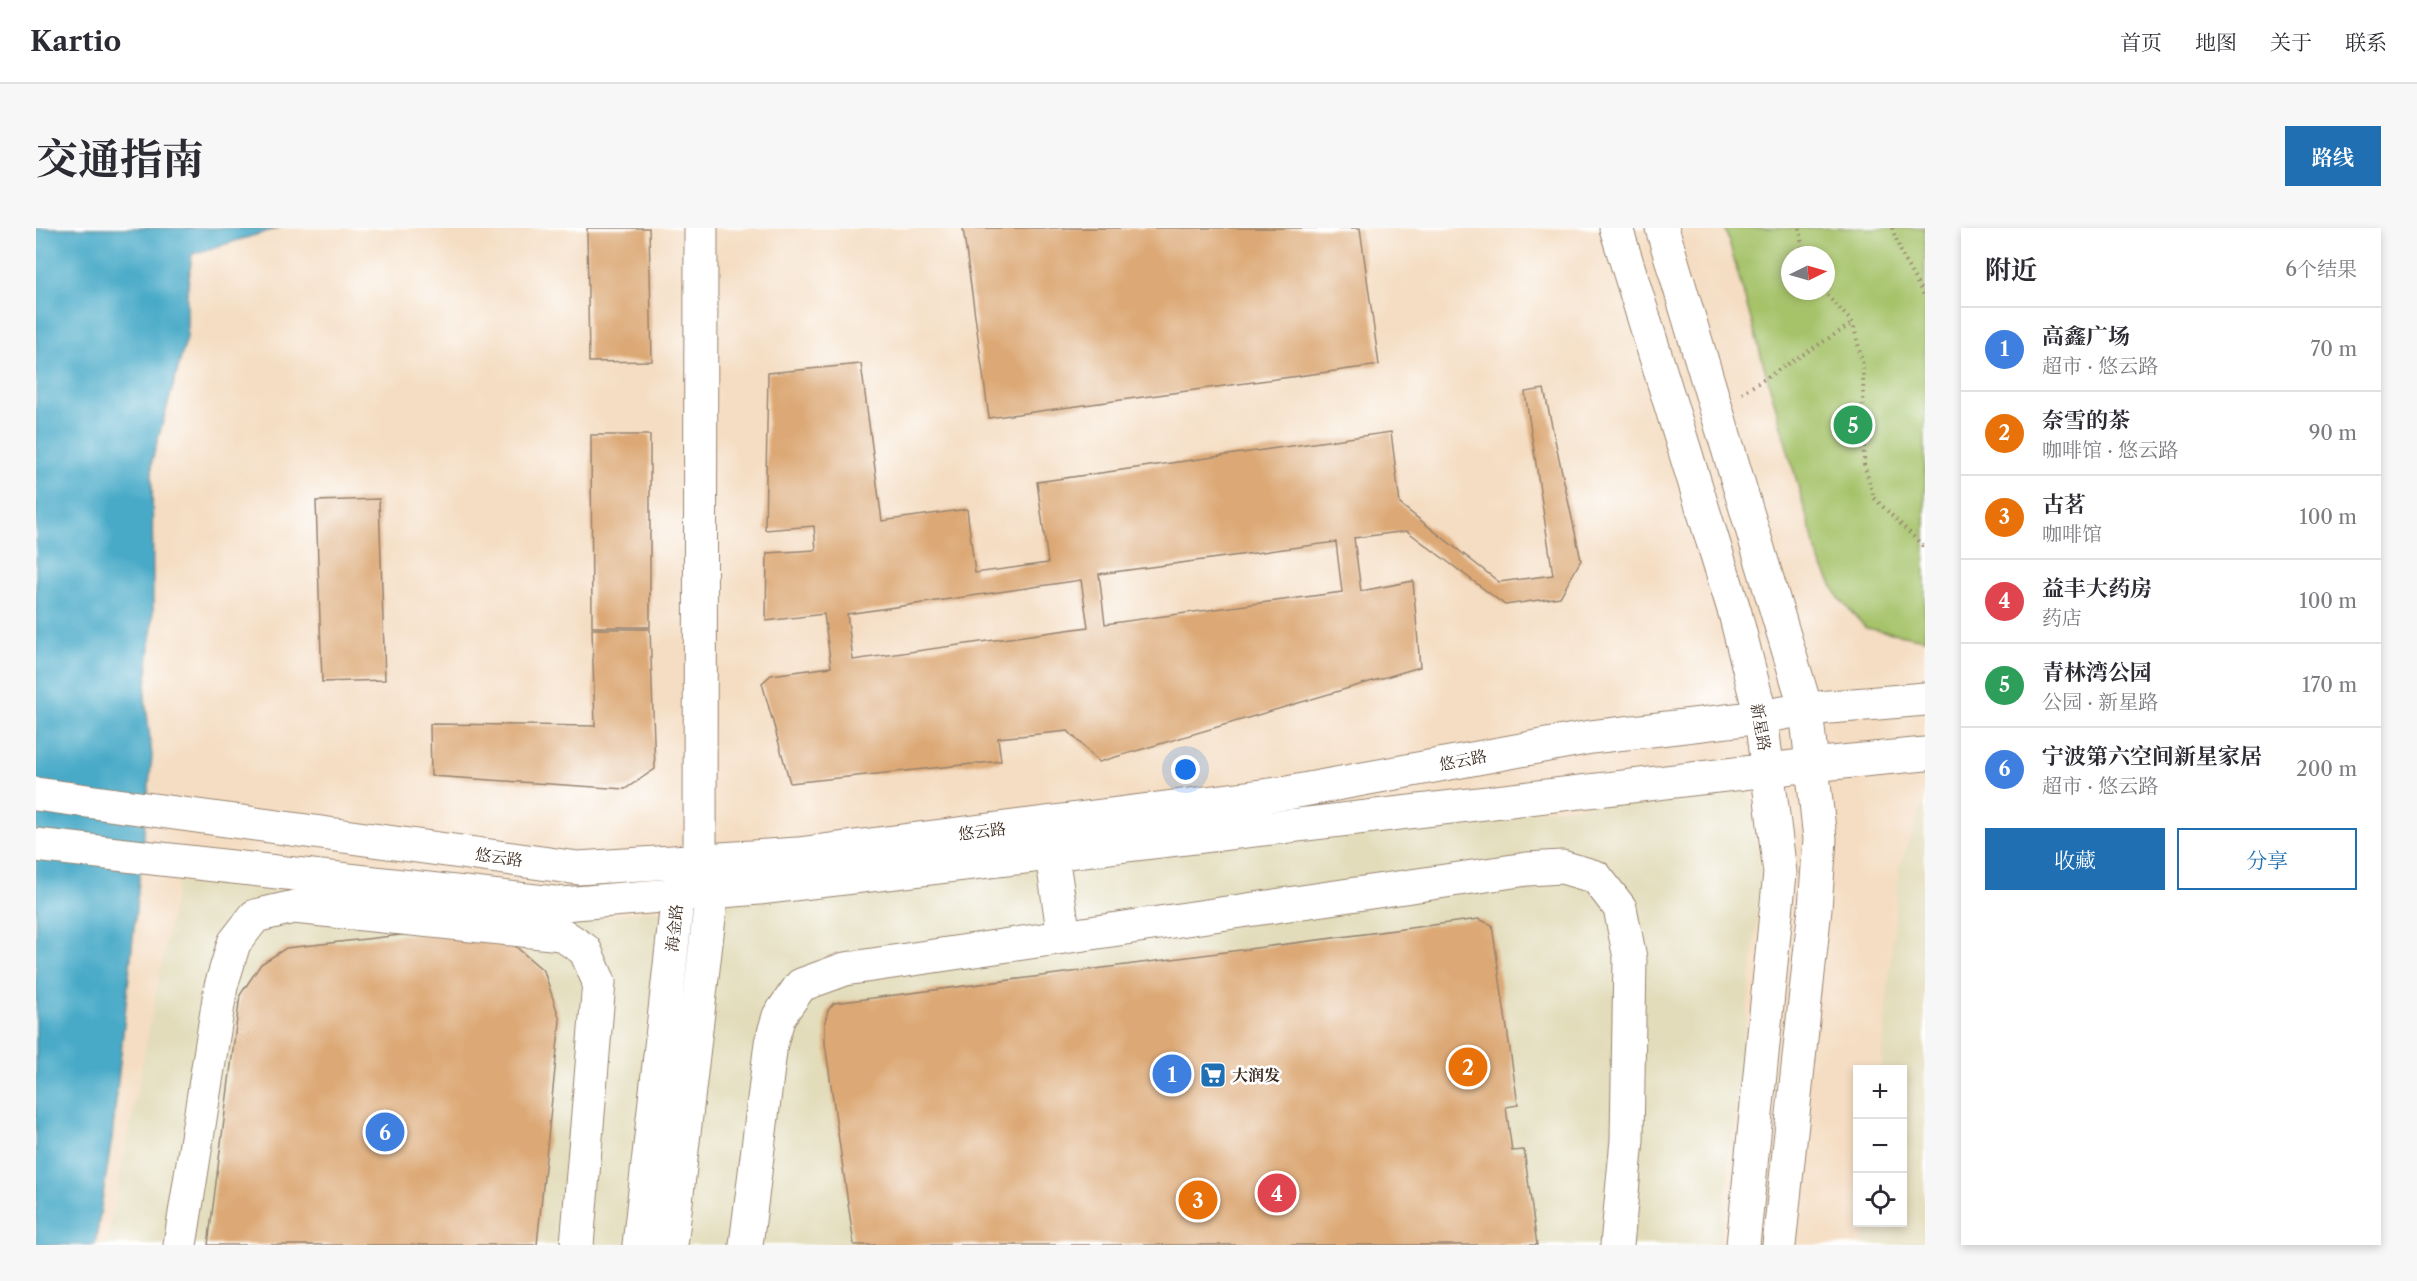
<!DOCTYPE html>
<html lang="zh">
<head>
<meta charset="utf-8">
<style>
  :root { --surface:#fff; --page:#f7f7f7; --text:#2b2b33; --muted:#7c7c81; --line:#e1e1e2; --accent:#1f6fb2 }
  body { margin:0; font-family:"Libre Caslon Text","Noto Serif SC",serif; background:var(--page); color:var(--text) }
  .controls { position:absolute; right:18px; bottom:18px; display:grid; overflow:hidden; border-radius:0px; box-shadow:0 3px 9px #0003 }
  .controls button { width:54px; height:54px; display:grid; place-items:center; padding:0; border:0; border-bottom:2px solid var(--line); background:var(--surface); color:var(--text); font:30px sans-serif }
  .compass { position:absolute; left:1745px; top:18px; width:54px; height:54px; border-radius:50%; background:var(--surface); box-shadow:0 3px 9px #0003; rotate:85deg }
  .you { position:absolute; left:1150px; top:542px; width:21px; height:21px; margin:-15px; border:4px solid #fff; border-radius:50%; background:#1a73e8; box-shadow:0 0 0 9px #1a73e833 }
  .badge { display:grid; place-items:center; width:39px; height:39px; border-radius:50%; background:var(--accent); color:#fff; font-size:20px; font-weight:700 }
  .pin { position:absolute; translate:-50% -50%; border:3px solid #fff; box-shadow:0 2px 6px #0006 }
  .list { margin:0; padding:0; list-style:none }
  h2 { display:flex; justify-content:space-between; align-items:center; height:78px; margin:0; padding:0 24px; font-size:26px }
  h2 small { font-size:20px; font-weight:400; color:var(--muted) }
  .list li { display:grid; grid-template-columns:39px 1fr auto; gap:18px; align-items:center; box-sizing:border-box; height:84px; padding:0 24px; border-top:2px solid var(--line) }
  .list b { display:block; font-size:22px; white-space:nowrap }
  .list p { margin:0; font-size:20px; white-space:nowrap; color:var(--muted) }
  .list em { font-size:20px; font-style:normal; color:var(--muted) }
  .actions { display:flex; gap:12px; padding:18px 24px }
  .actions a { flex:1; padding:14px 0; border:2px solid var(--accent); border-radius:0px; text-align:center; font-size:21px; color:var(--accent) }
  .actions .main { background:var(--accent); color:#fff }
  .icon { flex:none; width:33px; height:33px; fill:none; stroke:currentColor; stroke-width:2; stroke-linecap:round; stroke-linejoin:round }
  .map { position:relative; flex:none; width:1889px; height:1017px; overflow:hidden; border-radius:0px }
  header { display:flex; align-items:center; gap:36px; box-sizing:border-box; height:84px; padding:0 30px; background:var(--surface); border-bottom:2px solid var(--line) }
  header strong { font-size:28px }
  nav { display:flex; gap:33px; margin-inline-start:auto; font-size:21px }
  .intro { display:flex; align-items:center; justify-content:space-between; box-sizing:border-box; height:144px; padding:0 36px }
  h1 { margin:0; font-size:42px }
  .button { padding:15px 27px; border-radius:0px; background:var(--accent); color:#fff; font-size:21px; font-weight:700 }
  main { display:flex; gap:36px; padding:0 36px }
  aside { flex:1; background:var(--surface); border-radius:0px; box-shadow:0 3px 9px #0003 }
  .map>svg:first-child { display:block }
  .built { fill:#e2dcba }
  .green { fill:#a6c36b; stroke:#707644; stroke-width:1.5; fill-rule:evenodd }
  .water { fill:#49aac8; stroke:#426a73; stroke-width:1.5 }
  .building { fill:#dca875; fill-rule:evenodd }
  .lines { fill:none; stroke-linecap:round; stroke-linejoin:round }
  .minor-casing { stroke:#988470; stroke-width:35 }
  .major-casing { stroke:#988470; stroke-width:35 }
  .path { stroke:#988470; stroke-width:4; stroke-dasharray:1.5 4.5; stroke-linecap:butt }
  .minor { stroke:#fff; stroke-width:33 }
  .major { stroke:#fff; stroke-width:33 }
  .labels { text-anchor:middle; dominant-baseline:central; stroke-width:5; stroke-linejoin:round; paint-order:stroke }
  .street-label { font-size:16px; fill:#3b2a1e; stroke:#fff }
  .poi-label { font-size:16px; font-weight:bold; fill:#3b2a1e; stroke:#fff; text-anchor:start }
</style>
</head>
<body>
<header>
<strong>Kartio</strong>
<nav><a>首页</a><a>地图</a><a>关于</a><a>联系</a></nav>
</header>
<div class="intro"><h1>交通指南</h1><a class="button">路线</a></div>
<main>
<div class="map">
<svg width="1889" height="1017" viewBox="0 0 1889 1017">
  <rect width="100%" height="100%" fill="#fff"/>
  <filter id="ink" filterUnits="userSpaceOnUse"><feTurbulence type="fractalNoise" baseFrequency=".0167" numOctaves="2"/><feDisplacementMap in="SourceGraphic" scale="12" xChannelSelector="R" yChannelSelector="G"/><feConvolveMatrix kernelMatrix="1 2 1 2 8 2 1 2 1" color-interpolation-filters="sRGB"/></filter>
  <filter id="wash" filterUnits="userSpaceOnUse"><feTurbulence type="fractalNoise" baseFrequency=".008" numOctaves="4" result="noise"/><feDisplacementMap in="SourceGraphic" scale="24" xChannelSelector="R" yChannelSelector="G"/><feGaussianBlur stdDeviation="1.35" result="paint"/><feColorMatrix in="noise" values="0 0 0 0 0 0 0 0 0 0 0 0 0 0 0 0 0 1.4 0 .05"/><feComposite in="paint" operator="in"/></filter>
  <g filter="url(#wash)">
    <rect width="100%" height="100%" fill="#f4ddc2"/>
    <path class="built" d="M1712,559L1726,648L1684,1017H71L142,653L536,692Z
      M1889,570V1017H1829L1831,995L1866,994V842L1845,841L1863,640Z"/>
    <path class="green" d="M1689,0H1889V411L1830,400L1803,370L1783,332ZM1754,27H1790V63H1754Z"/>
    <path class="water" d="M0,0H243L156,26L151,66V109L116,232L117,387L109,469L116,528L76,910L59,1017H0Z"/>
    <g id="blocks">
      <path class="building" d="M551,0H613L616,133L553,134Z
        M927,0H1324L1343,137L953,190Z
        M825,136L846,293L931,281L939,345L1012,335L1001,254L1355,204L1364,276L1463,354L1517,347L1489,164L1508,161L1545,332L1524,369L1469,377L1371,303L1318,310L1325,363L1377,353L1384,439L1063,534L1032,503L962,510L965,533L754,555L726,455L735,447L795,439L788,386L730,393L731,325L780,322L778,298L729,302L732,145ZM1300,314L1306,364L1069,396L1063,346ZM1045,352L1052,399L817,432L811,386Z
        M555,207H614V399H556Z
        M343,271L349,452L286,454L280,273Z
        M556,401H614L619,541L589,561L395,548L394,496L559,498Z
        M1443,691L1456,697L1482,877L1470,879L1476,923L1488,922L1501,1017H818L789,815V794L792,782L798,775Z
        M374,706L472,712L508,743L524,792L501,1017H172L204,767L225,736L250,720Z"/>
    </g>
  </g>
  <g filter="url(#ink)">
    <use href="#blocks" fill-opacity="0" stroke="#988470" stroke-width="1.5"/>
    <g class="lines">
      <defs>
        <path id="minor" d="M0,566L542,640L762,626L1251,565L1555,509L1725,489L1770,481L1889,471
          M0,617L527,676L723,660L1775,537L1889,526
          M1016,627L1028,709
          M144,1017L185,758L198,715L219,688L258,679L525,706L549,722L563,754L541,1017
          M603,1017L642,665L653,649
          M635,1017L676,663L664,632L665,0
          M710,1017L735,815L743,788L765,757L809,741L1491,641L1526,639L1560,649L1584,680L1594,730L1591,912L1581,1017"/>
        <path id="major" d="M1580,0L1699,385L1725,489L1744,645L1707,1017
          M1626,0L1770,481L1784,611L1779,680L1743,1017"/>
      </defs>
      <use href="#minor" class="minor-casing"/>
      <use href="#major" class="major-casing"/>
      <path class="path" d="M1764,0L1767,27
        M1856,0L1868,32L1889,69
        M1787,63L1817,95L1827,137L1828,236L1838,270L1886,317L1889,316
        M1706,165L1817,95"/>
      <use href="#minor" class="minor"/>
      <use href="#major" class="major"/>
    </g>
  </g>
  <defs>
    <symbol id="supermarket-square" viewBox="-11 -11 22 22"><rect x="-9" y="-9" width="18" height="18" rx="4" fill="#1f6fb2" stroke="#fff"/><path d="M-6-5.5h2.5l.6 2H6L4.5 2H-2.5L-4.4-4H-6ZM-1.5 3.2a1.3 1.3 0 1 0 .1 0ZM3 3.2a1.3 1.3 0 1 0 .1 0Z" fill="#fff"/></symbol>
  </defs>
  <g fill-rule="evenodd">
    <use href="#supermarket-square" x="1162" y="832" width="30" height="30"/>
  </g>
  <g class="labels">
    <g class="street-label">
      <text transform="translate(1725 499) rotate(80)">新星路</text>
      <text transform="translate(1427 532) rotate(-11)">悠云路</text>
      <text transform="translate(946 603) rotate(-7)">悠云路</text>
      <text transform="translate(463 629) rotate(8)">悠云路</text>
      <text transform="translate(638 700) rotate(-84)">海金路</text>
    </g>
    <g class="poi-label">
      <text x="1196" y="847">大润发</text>
    </g>
  </g>
</svg>
<div class="controls">
<button>+</button>
<button>−</button>
<button><svg class="icon" aria-label="locate" viewBox="0 0 24 24"><circle cx="12" cy="12" r="6"/><path d="M12 2v4M12 18v4M2 12h4M18 12h4"/></svg></button>
</div>
<svg class="compass" viewBox="-18 -18 36 36"><path d="M0-13l5 13h-10z" fill="#e53935"/><path d="M0 13l5-13h-10z" fill="#7c7c81"/></svg>
<div class="you"></div>
<div class="pin badge" style="left:1136px;top:846px;background:#3f7fe0">1</div>
<div class="pin badge" style="left:1432px;top:839px;background:#e8710a">2</div>
<div class="pin badge" style="left:1162px;top:972px;background:#e8710a">3</div>
<div class="pin badge" style="left:1241px;top:965px;background:#e0444e">4</div>
<div class="pin badge" style="left:1817px;top:197px;background:#2e9e5b">5</div>
<div class="pin badge" style="left:349px;top:904px;background:#3f7fe0">6</div>
</div>
<aside>
<h2>附近<small>6个结果</small></h2>
<ul class="list">
<li><span class="badge" style="background:#3f7fe0">1</span><div><b>高鑫广场</b><p>超市 · 悠云路</p></div><em>70 m</em></li>
<li><span class="badge" style="background:#e8710a">2</span><div><b>奈雪的茶</b><p>咖啡馆 · 悠云路</p></div><em>90 m</em></li>
<li><span class="badge" style="background:#e8710a">3</span><div><b>古茗</b><p>咖啡馆</p></div><em>100 m</em></li>
<li><span class="badge" style="background:#e0444e">4</span><div><b>益丰大药房</b><p>药店</p></div><em>100 m</em></li>
<li><span class="badge" style="background:#2e9e5b">5</span><div><b>青林湾公园</b><p>公园 · 新星路</p></div><em>170 m</em></li>
<li><span class="badge" style="background:#3f7fe0">6</span><div><b>宁波第六空间新星家居</b><p>超市 · 悠云路</p></div><em>200 m</em></li>
</ul>
<div class="actions"><a class="main">收藏</a><a>分享</a></div>
</aside>
</main>
</body>
</html>
